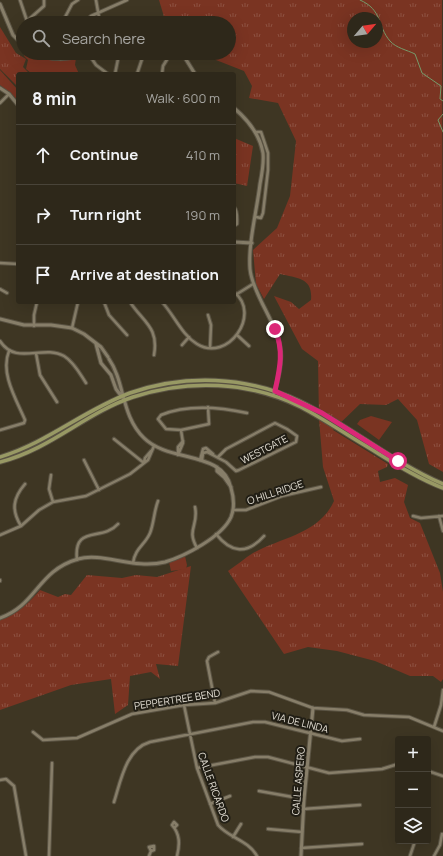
<!DOCTYPE html>
<html lang="en">
<head>
<meta charset="utf-8">
<style>
  :root { --surface:#2e281a; --page:#363023; --text:#f1f3f6; --muted:#a7a6a2; --line:#494439 }
  body { margin:0; font-family:Manrope,sans-serif; background:var(--page); color:var(--text) }
  .controls { position:absolute; right:12px; bottom:12px; display:grid; overflow:hidden; border-radius:4px; box-shadow:0 4px 16px #0002 }
  .controls button { width:36px; height:36px; display:grid; place-items:center; padding:0; border:0; border-bottom:1px solid var(--line); background:var(--surface); color:var(--text); font:20px sans-serif }
  .compass { position:absolute; left:347px; top:12px; width:36px; height:36px; border-radius:50%; background:var(--surface); box-shadow:0 4px 16px #0002; rotate:61deg }
  .stop { position:absolute; width:12px; height:12px; margin:-9px; border:3px solid #db2777; border-radius:50%; background:#fff }
  .stop.end { background:#db2777; border-color:#fff; box-shadow:0 1px 4px #0008 }
  .list { margin:0; padding:0; list-style:none }
  h2 { display:flex; justify-content:space-between; align-items:center; height:52px; margin:0; padding:0 16px; font-size:17px }
  h2 small { font-size:13px; font-weight:400; color:var(--muted) }
  .list li { display:grid; grid-template-columns:26px 1fr auto; gap:12px; align-items:center; box-sizing:border-box; height:60px; padding:0 16px; border-top:1px solid var(--line) }
  .list b { display:block; font-size:15px; white-space:nowrap }
  .list em { font-size:13px; font-style:normal; color:var(--muted) }
  .icon { flex:none; width:22px; height:22px; fill:none; stroke:currentColor; stroke-width:2; stroke-linecap:round; stroke-linejoin:round }
  .map { position:relative; flex:none; width:443px; height:856px; overflow:hidden }
  .search { position:absolute; background:var(--surface); box-shadow:0 4px 16px #0002; left:16px; top:16px; width:220px; height:44px; display:flex; align-items:center; gap:10px; box-sizing:border-box; padding:0 14px; border-radius:22px; color:var(--muted); font-size:15px }
  .panel { position:absolute; background:var(--surface); box-shadow:0 4px 16px #0002; left:16px; top:72px; width:220px; height:232px; border-radius:4px }
  .map>svg:first-child { display:block }
  .grass { fill:url(#grass-tufts); fill-rule:evenodd }
  .green { fill:#7a3422 }
  .lines { fill:none; stroke-linecap:round; stroke-linejoin:round }
  .stream { stroke:#769a6a; stroke-width:1 }
  .street-casing { stroke:#5a5343; stroke-width:4.5 }
  .secondary-casing { stroke:#5a5343; stroke-width:5 }
  .primary-casing { stroke:#5a5343; stroke-width:5.5 }
  .street { stroke:#877e69; stroke-width:2.5 }
  .secondary { stroke:#877e69; stroke-width:3 }
  .primary { stroke:#989964; stroke-width:3.5 }
  .route { stroke:#db2777; stroke-width:5 }
  .labels { text-anchor:middle; dominant-baseline:central; stroke-width:4; stroke-linejoin:round; paint-order:stroke }
  .street-label { font-size:10px; fill:#e4dfd4; stroke:#211e15 }
</style>
</head>
<body>
<div class="map">
<svg width="443" height="856" viewBox="0 0 443 856">
  <defs>
    <pattern id="grass-tufts" width="24" height="20" patternUnits="userSpaceOnUse"><rect width="24" height="20" fill="#7a3422"/><path d="M3 7l-1-3M5 7V3M7 7l1-3M15 17l-1-3M17 17v-4M19 17l1-3" fill="none" stroke="#8d5141"/></pattern>
  </defs>
  <rect width="100%" height="100%" fill="#3e3623"/>
  <path class="grass" d="M159,0H442L443,472L429,464L417,420L398,399L386,405L360,404L333,430L388,464L387,467L378,471L380,482L395,478L408,485L404,502L410,518L420,523L440,573L443,592V679L441,682L433,676H410L375,661L337,651L308,647L284,654L228,571C237,565 245,558 253,553C282,537 319,534 334,501L323,467L319,419L318,361L302,349L274,296L291,302L299,309L311,300C313,278 298,278 280,274L264,299L256,284L253,250L277,228L290,196L296,141L278,103L249,98L252,86L244,71L216,60L209,53H229V23H175L165,20ZM353,18H377V42H353Z
    M0,27L16,53L26,59L23,67L30,74H18V87L0,69Z
    M234,138L253,146L247,186L234,183Z
    M191,566L178,666L156,664L160,679L151,672L130,676L128,705L115,714L111,679L71,685L0,710V619C18,613 28,604 40,590L58,597L65,594L71,595L87,575L122,578L136,575L157,577Z"/>
  <path class="green" d="M26,53L55,61L76,58L75,65L79,74H32L26,69L28,60L24,56Z
    M0,70L18,90V100L0,85Z
    M371,416L392,422L379,440L357,424L360,420Z
    M185,556L187,565L186,569L171,571L169,562Z"/>
  <g class="lines">
    <path class="stream" d="M360,0C383,10 377,26 390,41C396,48 407,50 415,54L422,73L441,86L440,99L443,101
      M443,114L438,120L443,132"/>
    <defs>
      <path id="street" d="M20,0L27,21L44,6V0
        M96,0L100,23
        M132,19L133,23
        M62,23L72,4L78,0
        M84,23L91,16L127,0
        M88,53L96,65L108,74
        M115,74L118,59
        M137,74L144,53
        M162,74L163,66L171,53
        M0,103L9,94
        M255,132H261L268,153V170L263,213L261,218L256,217
        M234,207C238,211 237,219 237,224L234,226
        M0,263L18,264
        M0,289L7,293
        M237,294L253,284
        M104,302L109,315L127,335
        M130,302C143,322 159,327 154,355
        M162,302C174,315 182,335 197,344C228,363 262,314 234,292
        M208,315L211,325L210,348
        M34,326V315L37,302
        M72,328L78,302
        M237,335L249,346
        M0,341C16,366 43,344 64,356C74,362 80,374 86,383
        M182,345L189,337
        M36,353L40,375L57,402
        M0,430L24,423L25,420C16,399 0,373 9,351
        M181,430L209,424L208,407
        M114,439L144,463
        M178,454V447L183,441
        M178,455L183,443L181,430L166,429L158,419L161,415C188,404 219,407 247,413
        M84,460L99,490
        M200,460L203,449L206,448L213,454
        M202,460L203,453L207,452L226,462L236,471L239,470L296,442L297,436L287,429L275,423L226,449L218,457
        M144,462L145,458L151,451
        M51,475L49,489L53,502
        M195,507C199,526 186,529 197,548
        M233,510H246L282,496L321,487
        M413,516L421,518L443,516
        M439,516L443,531
        M21,526C11,510 13,498 25,484
        M216,534C231,553 247,555 264,536
        M0,535L21,526L39,510L53,502L86,496L130,474L148,460L154,446
        M77,560C73,524 102,542 118,524
        M133,563C135,548 145,545 150,533C154,523 154,511 158,501
        M0,581V580
        M215,703L207,661L209,657L218,652
        M184,705L197,768L218,825C229,838 248,840 257,856
        M434,727L441,705L443,690
        M33,732L43,740L77,738L132,714L184,705L215,703L251,691L269,692L313,708L347,710L364,715L409,717L443,731
        M197,768L255,757H268L329,773L382,769L398,764
        M428,771L443,776
        M0,780L6,779L14,786L26,856
        M259,791L304,799
        M114,802C121,780 126,749 150,742L253,722H265L342,741L360,739
        M210,804L230,796
        M303,809L360,805
        M175,827L177,825L174,822L172,825C180,834 180,844 177,856
        M268,829L302,832
        M233,837L241,824
        M301,848L362,844
        M49,856L52,763
        M149,856L151,851L149,847L154,846V850L151,851
        M410,856L415,841
        M434,856L440,845L442,834"/>
      <path id="secondary" d="M0,4L13,35L23,45
        M35,53C49,60 69,61 84,53
        M182,53L195,74
        M0,88L9,94L18,105
        M234,108C248,120 260,135 263,153C264,163 262,174 260,184C257,210 248,243 250,269C251,281 257,292 262,303C281,340 287,352 274,393
        M234,242L252,243
        M0,319L24,325H51L72,328L84,334L101,347L108,357
        M96,344L101,363L111,375L116,389L122,397
        M217,467V471L224,477L231,487
        M0,618C37,605 37,571 78,559C103,552 134,570 165,562C185,556 222,537 231,517C235,507 234,498 231,488C223,450 169,463 144,438C121,416 125,382 109,359
        M301,856L304,799L313,708"/>
      <path id="primary" d="M0,457C47,443 84,410 130,393C185,374 246,376 299,401C349,425 392,462 443,484
        M0,462C51,449 85,413 133,397C188,379 249,381 301,407C322,418 341,431 361,443C388,459 414,477 443,488"/>
    </defs>
    <use href="#street" class="street-casing"/>
    <use href="#secondary" class="secondary-casing"/>
    <use href="#primary" class="primary-casing"/>
    <use href="#street" class="street"/>
    <use href="#secondary" class="secondary"/>
    <use href="#primary" class="primary"/>
  </g>
  <g class="lines">
    <path class="route" d="M275,329C284,351 280,368 275,391L322,413L398,461"/>
  </g>
  <g class="labels">
    <g class="street-label">
      <text transform="translate(264 449) rotate(-27)">WESTGATE</text>
      <text transform="translate(275 492) rotate(-18)">O HILL RIDGE</text>
      <text transform="translate(177 699) rotate(-9)">PEPPERTREE BEND</text>
      <text transform="translate(300 722) rotate(14)">VIA DE LINDA</text>
      <text transform="translate(298 781) rotate(-85)">CALLE ASPERO</text>
      <text transform="translate(214 787) rotate(70)">CALLE RICARDO</text>
    </g>
  </g>
</svg>
<div class="controls">
<button>+</button>
<button>−</button>
<button><svg class="icon" aria-label="layers" viewBox="0 0 24 24"><path d="M12 4l9 5-9 5-9-5zM3 14l9 5 9-5"/></svg></button>
</div>
<svg class="compass" viewBox="-18 -18 36 36"><path d="M0-13l5 13h-10z" fill="#e53935"/><path d="M0 13l5-13h-10z" fill="#a7a6a2"/></svg>
<div class="stop" style="left:398px;top:461px"></div>
<div class="stop end" style="left:275px;top:329px"></div>
<div class="search"><svg class="icon" aria-label="search" viewBox="0 0 24 24"><circle cx="10" cy="10" r="6"/><path d="M15 15l6 6"/></svg>Search here</div>
<section class="panel">
<h2>8 min<small>Walk · 600 m</small></h2>
<ul class="list">
<li><svg class="icon" aria-label="ahead" viewBox="0 0 24 24"><path d="M12 20V5M6 11l6-6 6 6"/></svg><div><b>Continue</b></div><em>410 m</em></li>
<li><svg class="icon" aria-label="right" viewBox="0 0 24 24"><path d="M7 20v-9h11M14 6l5 5-5 5"/></svg><div><b>Turn right</b></div><em>190 m</em></li>
<li><svg class="icon" aria-label="arrive" viewBox="0 0 24 24"><path d="M6 21V4h12l-3 4 3 4H6"/></svg><div><b>Arrive at destination</b></div></li>
</ul>
</section>
</div>
</body>
</html>
